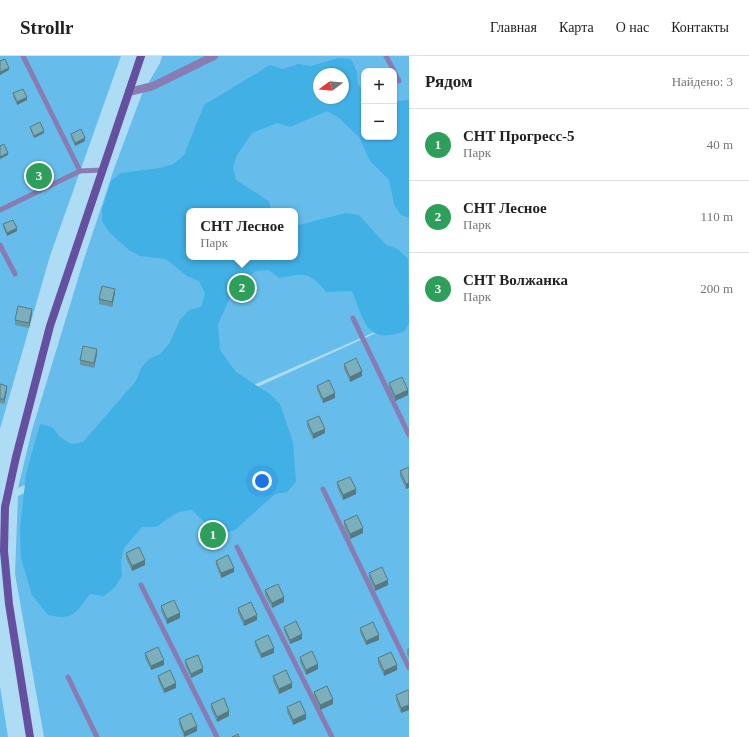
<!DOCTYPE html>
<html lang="ru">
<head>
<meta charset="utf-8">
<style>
  :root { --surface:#fff; --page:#f6f6f6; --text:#222; --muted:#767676; --line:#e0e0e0; --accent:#111827 }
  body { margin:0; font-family:"Times New Roman",serif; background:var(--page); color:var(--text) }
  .controls { position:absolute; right:12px; top:12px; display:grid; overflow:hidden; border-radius:8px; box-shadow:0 1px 3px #0004 }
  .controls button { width:36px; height:36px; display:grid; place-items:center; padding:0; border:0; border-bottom:1px solid var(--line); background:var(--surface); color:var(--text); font:20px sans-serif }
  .compass { position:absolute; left:313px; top:12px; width:36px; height:36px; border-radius:50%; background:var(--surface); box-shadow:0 1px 3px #0004; rotate:254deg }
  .you { position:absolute; left:262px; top:425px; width:14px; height:14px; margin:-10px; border:3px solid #fff; border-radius:50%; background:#1a73e8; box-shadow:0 0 0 6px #1a73e833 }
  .badge { display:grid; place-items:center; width:26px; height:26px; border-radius:50%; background:var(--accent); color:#fff; font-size:13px; font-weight:700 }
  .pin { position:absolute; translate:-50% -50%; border:2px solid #fff; box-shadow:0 1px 4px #0006 }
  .popup { position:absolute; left:186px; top:152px; width:112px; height:52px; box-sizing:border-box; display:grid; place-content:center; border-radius:8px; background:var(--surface); filter:drop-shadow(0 1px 3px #0005); font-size:13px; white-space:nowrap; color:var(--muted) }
  .popup b { font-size:15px; color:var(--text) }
  .popup::after { content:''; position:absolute; left:50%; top:100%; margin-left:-8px; border:8px solid transparent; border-top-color:var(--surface) }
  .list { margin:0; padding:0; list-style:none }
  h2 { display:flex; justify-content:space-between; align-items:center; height:52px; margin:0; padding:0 16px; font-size:17px }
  h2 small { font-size:13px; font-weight:400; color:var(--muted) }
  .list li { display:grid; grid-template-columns:26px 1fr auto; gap:12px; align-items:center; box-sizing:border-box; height:72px; padding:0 16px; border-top:1px solid var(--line) }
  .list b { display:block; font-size:15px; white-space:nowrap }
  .list p { margin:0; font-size:13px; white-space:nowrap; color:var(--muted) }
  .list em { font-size:13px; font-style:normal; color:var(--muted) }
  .map { position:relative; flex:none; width:409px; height:681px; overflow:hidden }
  header { display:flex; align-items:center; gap:24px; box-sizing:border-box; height:56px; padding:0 20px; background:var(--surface); border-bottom:1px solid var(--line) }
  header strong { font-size:19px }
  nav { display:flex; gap:22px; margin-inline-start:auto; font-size:14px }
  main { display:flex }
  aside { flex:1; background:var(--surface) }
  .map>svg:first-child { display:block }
  .green { fill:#66bdeb; fill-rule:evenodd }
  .forest { fill:#41b0e5; fill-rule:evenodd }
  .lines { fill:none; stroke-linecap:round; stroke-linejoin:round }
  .lane { stroke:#887cb3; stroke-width:5 }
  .street { stroke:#887cb3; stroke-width:8 }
  .secondary { stroke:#644fa0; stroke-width:8 }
  .wall { fill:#6996a1 }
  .shaded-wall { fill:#557a83 }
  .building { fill:#7aafbb; stroke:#557a83 }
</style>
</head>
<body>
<header>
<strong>Strollr</strong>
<nav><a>Главная</a><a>Карта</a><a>О нас</a><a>Контакты</a></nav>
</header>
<main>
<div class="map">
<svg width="409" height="681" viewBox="0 0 409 681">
  <rect width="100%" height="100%" fill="#afdcf5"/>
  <path class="green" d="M0,0H121L50,200L0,373Z
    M162,0H409V261L18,432L32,374L84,203L115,110L142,38L160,7ZM364,15H394V81H364ZM319,18H343V42H319ZM189,155H295V201H189Z
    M409,262V681H44L15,518L18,440Z
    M0,630L8,681H0Z"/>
  <path class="forest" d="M338,2L351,3L357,16L358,29L364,34V81H394V45L409,44V162L401,159L394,148L389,124L370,105L359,81L339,62L327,55L290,71L277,67L252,77L237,99L233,111L236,124L269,145L271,155H189V201H295V170L346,157L359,159L386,189L398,193L408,203L409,266L405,275C366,290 364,264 352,235L326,236C308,214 304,218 279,222L269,214L256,215L235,231L218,268L220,294L236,316L270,338L280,348L293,386L296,426L287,436L275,438L235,474L223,478L211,473L192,454L178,456L156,471H142L124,492L121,505L122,520L115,531L104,540L90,538C75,557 74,565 48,559L32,539L21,502L20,473L26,418L40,368L52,371L60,381L71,388L83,386L136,325L141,312L149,303L160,298L169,288L180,264L189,254L201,251L205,238L199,225L187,220L166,203L140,200L129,194L109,176L102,165V153L111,125L121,117L160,112L174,108L184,99L204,49L270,9L283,13L298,8L311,10ZM319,18H343V42H319Z"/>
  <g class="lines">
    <path class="lane" d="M23,0L80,115
      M386,0L394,15
      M394,15L399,25
      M0,154L80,115L102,114
      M0,189L15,218
      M353,262L409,379
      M323,433L409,612
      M237,491L332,681
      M141,529L217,681
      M68,621L97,681"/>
    <path class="street" d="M129,36L153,30L214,0"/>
    <path class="secondary" d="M30,681L9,548L4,495L5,451L16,401L50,270L141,0"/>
  </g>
  <path class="wall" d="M13,37L27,44L17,49L13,40Z
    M30,71L44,77L34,82L30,73Z
    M71,78L85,85L75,90L71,81Z
    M3,168L17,175L7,180L3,171Z
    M115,237L112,251L99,248V243Z
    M32,258L29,272L15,269V264Z
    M97,298L94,312L80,309V304Z
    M344,308L362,320L350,326L344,313Z
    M389,327L408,339L395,345L389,332Z
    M0,328L7,334L4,348L0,347Z
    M317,330L335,342L323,347L317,334Z
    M307,365L325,377L313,383L307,370Z
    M409,411L406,433L400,420V415Z
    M337,426L356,438L343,444L337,431Z
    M344,465L363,477L350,483L344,470Z
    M126,497L145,509L132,515L126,502Z
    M216,505L234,516L221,522L216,509Z
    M369,517L388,529L375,535L369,522Z
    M265,534L284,546L272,552L265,539Z
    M161,550L180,562L167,568L161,555Z
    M238,552L257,564L244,570L238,557Z
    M284,571L302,583L290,588L284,575Z
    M360,572L379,584L366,589L360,576Z
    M255,585L274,597L261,602L255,589Z
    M409,592V602L407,598V593Z
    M145,597L164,609L151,614L145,602Z
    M300,601L318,613L306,619L300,606Z
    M378,602L397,614L384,620L378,607Z
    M185,604L203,616L191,622L185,609Z
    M158,620L176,632L164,637L158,624Z
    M273,620L292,632L279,638L273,625Z
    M408,634L401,657L396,644V639Z
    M314,636L333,648L320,654L314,641Z
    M211,648L229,660L217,666L211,653Z
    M287,651L306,663L293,669L287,656Z
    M179,663L197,675L184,681L179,668Z"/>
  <path class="shaded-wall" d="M9,12V14L0,19V16Z
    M27,41V44L17,49V46Z
    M44,75V77L34,82V80Z
    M85,82V85L75,90V87Z
    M8,97V99L0,103V101Z
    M17,172V175L7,180V177Z
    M115,233V237L112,251V246Z
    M32,253V258L29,272V267Z
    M97,293V298L94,312V307Z
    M362,315V320L350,326V321Z
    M7,330V334L4,348V343Z
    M408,334V339L395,345V340Z
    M335,337V342L323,347V343Z
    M325,373V377L313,383V378Z
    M409,427V432L406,433V428Z
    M356,433V438L343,444V439Z
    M363,472V477L350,483V478Z
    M145,504V509L132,515V510Z
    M234,512V516L221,522V517Z
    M388,524V529L375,535V530Z
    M284,541V546L272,552V547Z
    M180,557V562L167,568V563Z
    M257,559V564L244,570V565Z
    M302,578V583L290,588V584Z
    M379,579V584L366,589V585Z
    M274,592V597L261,602V598Z
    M164,604V609L151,614V610Z
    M318,608V613L306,619V614Z
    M397,609V614L384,620V615Z
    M203,612V616L191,622V618Z
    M176,627V632L164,637V633Z
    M292,627V632L279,638V633Z
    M333,643V648L320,654V649Z
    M409,649V654L401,657V652Z
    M229,655V660L217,666V661Z
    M306,658V663L293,669V664Z
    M197,670V675L184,681V676Z"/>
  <path class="building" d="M5,3L9,12L0,16V5Z
    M23,33L27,41L17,46L13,37Z
    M40,66L44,75L34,80L30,71Z
    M81,73L85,82L75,87L71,78Z
    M4,88L8,97L0,101V90Z
    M13,164L17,172L7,177L3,168Z
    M102,230L115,233L112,246L99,243Z
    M18,250L32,253L29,267L15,264Z
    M83,290L97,293L94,307L80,304Z
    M356,302L362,315L350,321L344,308Z
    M402,321L408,334L395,340L389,327Z
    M329,324L335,337L323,343L317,330Z
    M0,328L7,330L4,343H0Z
    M319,360L325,373L313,378L307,365Z
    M409,411V427L406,428L400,415Z
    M350,421L356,433L343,439L337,426Z
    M357,459L363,472L350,478L344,465Z
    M139,491L145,504L132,510L126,497Z
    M228,499L234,512L221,517L216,505Z
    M382,511L388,524L375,530L369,517Z
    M278,528L284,541L272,547L265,534Z
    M174,544L180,557L167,563L161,550Z
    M251,546L257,559L244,565L238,552Z
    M296,565L302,578L290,584L284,571Z
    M373,566L379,579L366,585L360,572Z
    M268,579L274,592L261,598L255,585Z
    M158,591L164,604L151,610L145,597Z
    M312,595L318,608L306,614L300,601Z
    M391,596L397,609L384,615L378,602Z
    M198,599L203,612L191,618L185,604Z
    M170,614L176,627L164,633L158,620Z
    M286,614L292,627L279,633L273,620Z
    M327,630L333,643L320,649L314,636Z
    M408,634L409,635V649L401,652L396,639Z
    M224,642L229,655L217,661L211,648Z
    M300,645L306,658L293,664L287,651Z
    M191,657L197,670L184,676L179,663Z
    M238,678L239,681H232Z"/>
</svg>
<div class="controls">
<button>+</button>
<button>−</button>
</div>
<svg class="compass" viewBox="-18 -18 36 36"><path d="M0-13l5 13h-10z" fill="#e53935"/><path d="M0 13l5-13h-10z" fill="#767676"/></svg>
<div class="you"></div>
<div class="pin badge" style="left:213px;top:479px;background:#2e9e5b">1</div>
<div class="pin badge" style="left:242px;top:232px;background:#2e9e5b">2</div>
<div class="popup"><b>СНТ Лесное</b>Парк</div>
<div class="pin badge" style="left:39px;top:120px;background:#2e9e5b">3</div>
</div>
<aside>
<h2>Рядом<small>Найдено: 3</small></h2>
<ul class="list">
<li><span class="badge" style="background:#2e9e5b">1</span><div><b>СНТ Прогресс-5</b><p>Парк</p></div><em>40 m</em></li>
<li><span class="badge" style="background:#2e9e5b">2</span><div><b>СНТ Лесное</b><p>Парк</p></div><em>110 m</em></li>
<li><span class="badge" style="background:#2e9e5b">3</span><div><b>СНТ Волжанка</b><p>Парк</p></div><em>200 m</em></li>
</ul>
</aside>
</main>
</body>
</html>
